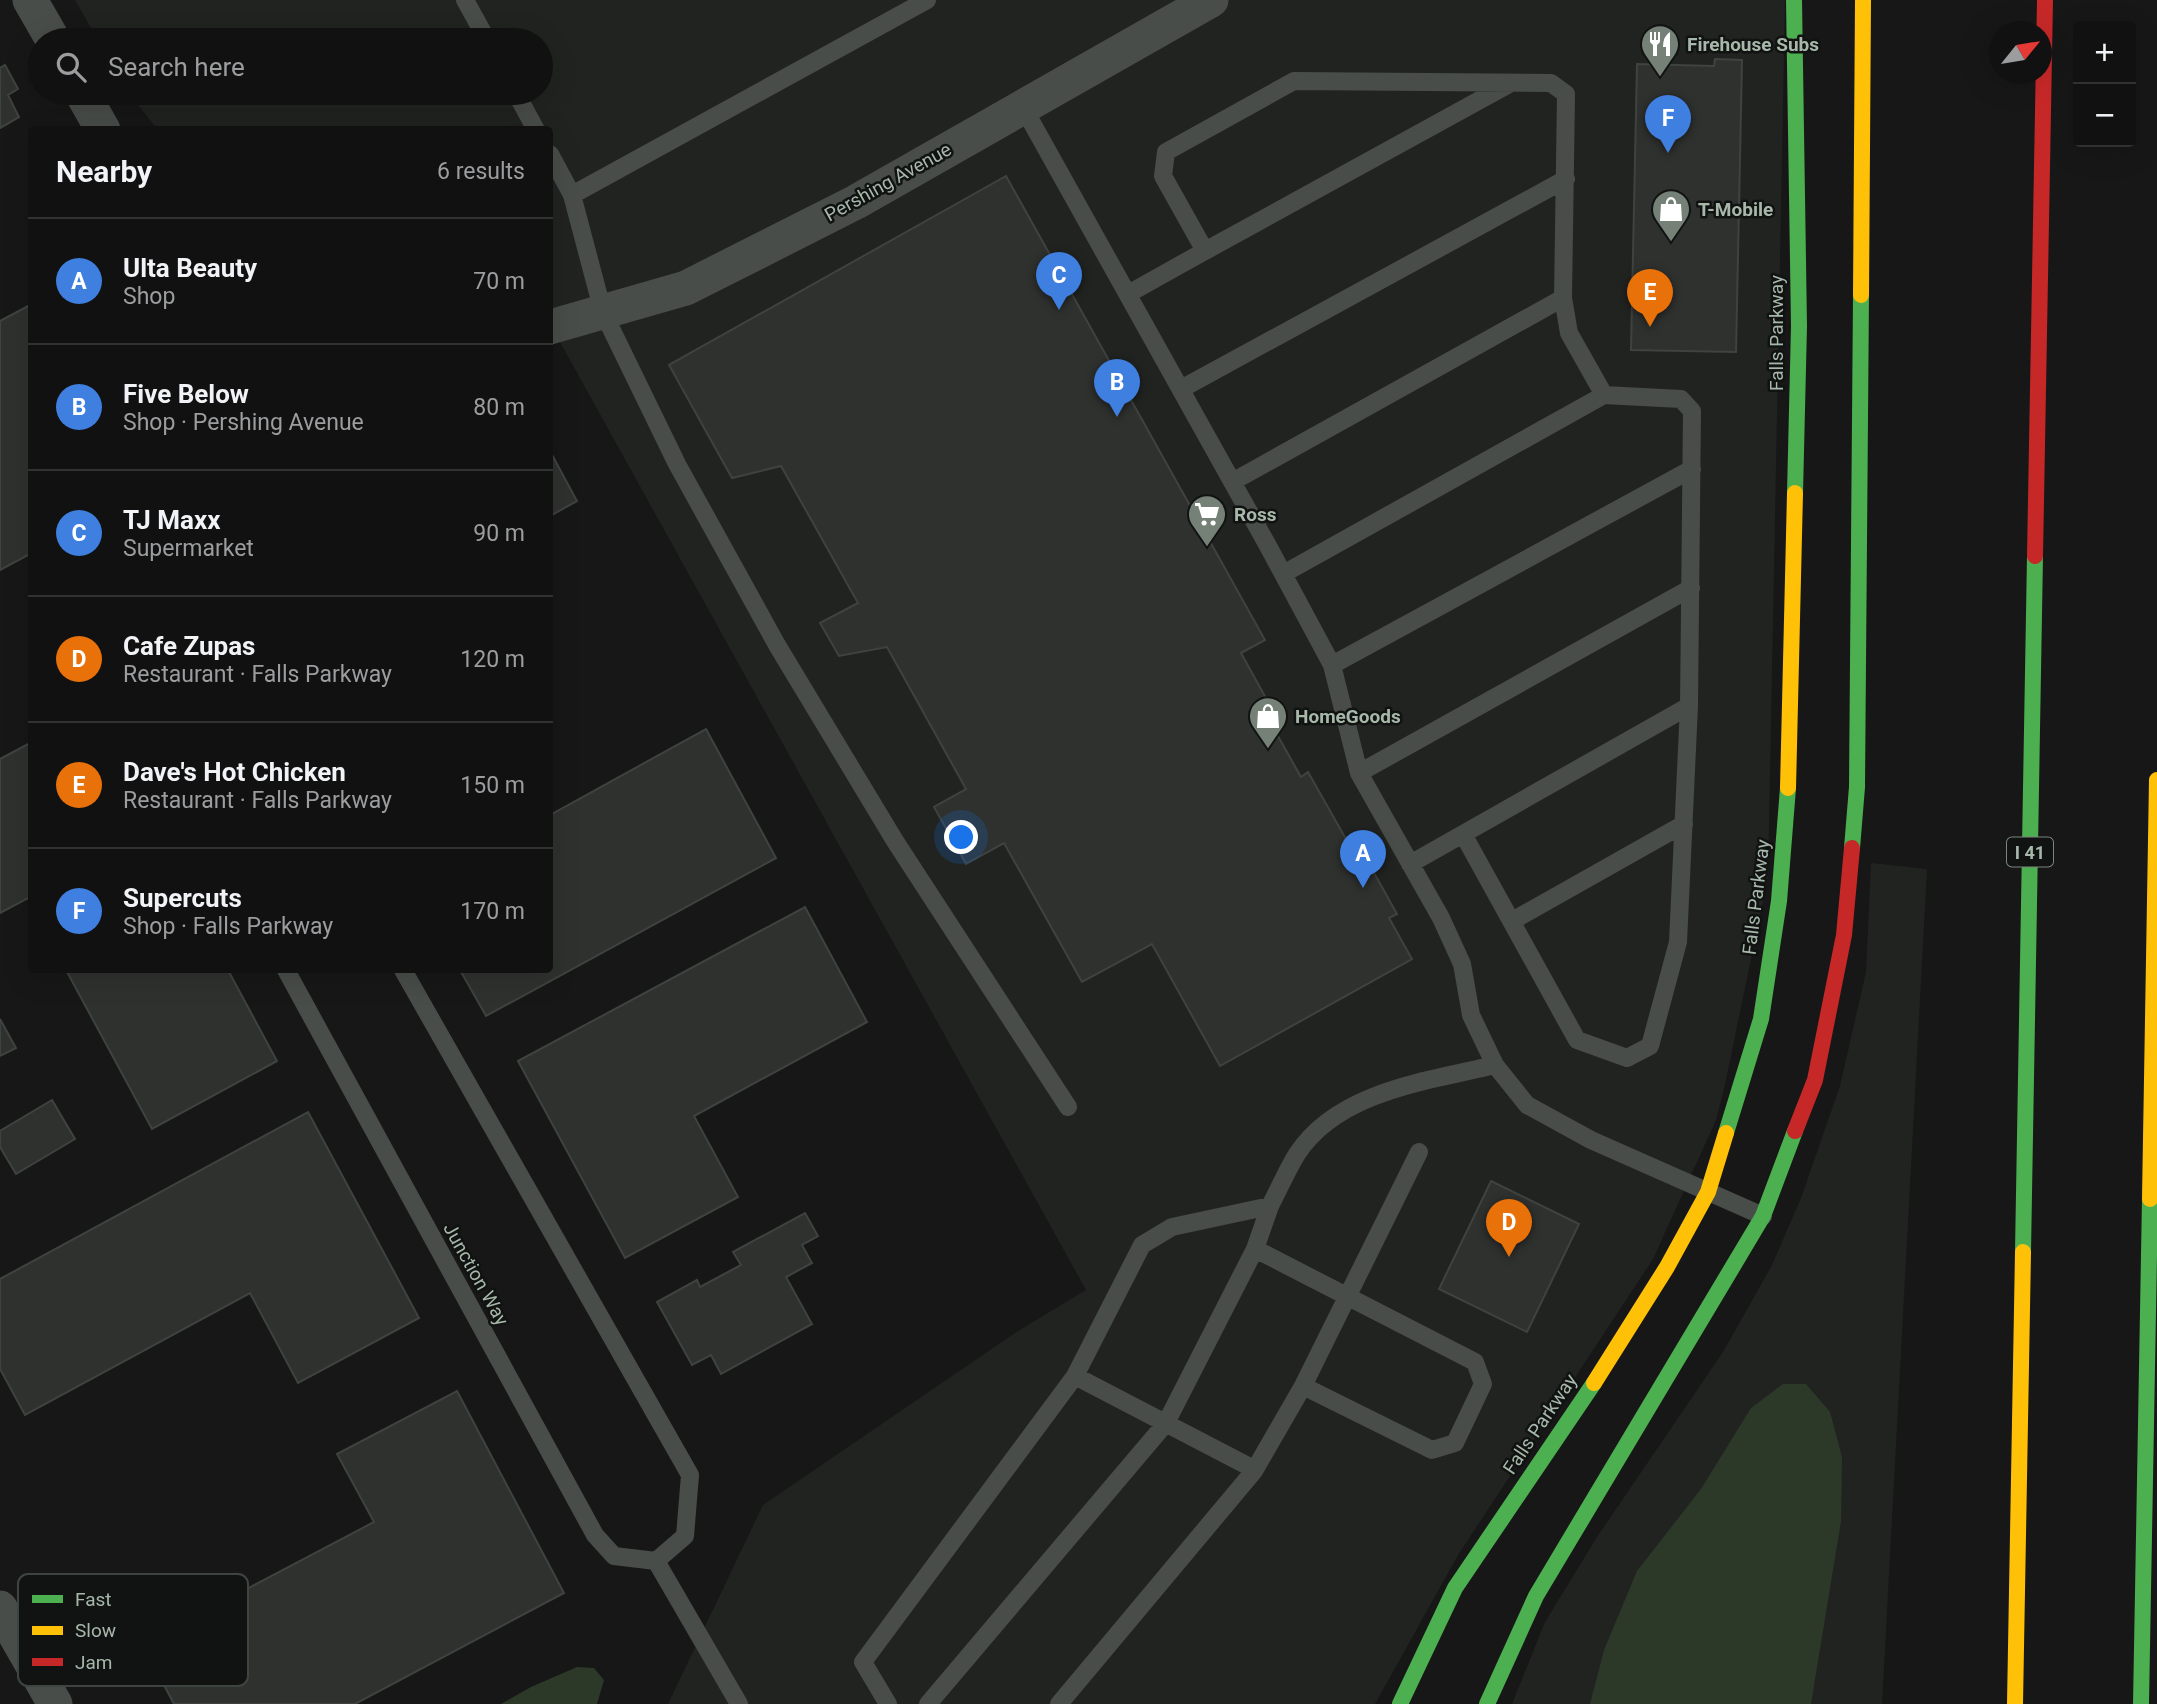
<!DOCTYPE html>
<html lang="en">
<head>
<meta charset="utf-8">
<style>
  :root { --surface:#111; --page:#1e1f1f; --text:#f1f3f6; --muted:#9c9d9f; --line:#303131; --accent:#2563eb }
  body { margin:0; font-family:Roboto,sans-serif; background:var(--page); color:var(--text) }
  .controls { position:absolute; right:21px; top:21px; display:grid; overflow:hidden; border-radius:7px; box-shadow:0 7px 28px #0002 }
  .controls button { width:63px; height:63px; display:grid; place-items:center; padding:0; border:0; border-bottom:2px solid var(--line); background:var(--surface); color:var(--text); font:35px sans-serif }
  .compass { position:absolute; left:1989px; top:21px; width:63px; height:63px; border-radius:50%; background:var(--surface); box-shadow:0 7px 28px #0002; rotate:60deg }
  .you { position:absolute; left:962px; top:838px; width:24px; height:24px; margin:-18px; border:5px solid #fff; border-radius:50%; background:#1a73e8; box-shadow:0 0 0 10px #1a73e833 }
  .badge { display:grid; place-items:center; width:46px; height:46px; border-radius:50%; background:var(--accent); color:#fff; font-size:23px; font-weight:700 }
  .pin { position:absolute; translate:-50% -58px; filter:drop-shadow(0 2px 4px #0008) }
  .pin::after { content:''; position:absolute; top:37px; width:24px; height:21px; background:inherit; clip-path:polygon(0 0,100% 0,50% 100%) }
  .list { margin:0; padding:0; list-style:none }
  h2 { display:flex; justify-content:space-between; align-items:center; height:91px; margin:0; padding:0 28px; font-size:30px }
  h2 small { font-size:23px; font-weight:400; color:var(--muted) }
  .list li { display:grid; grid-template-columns:46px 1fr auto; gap:21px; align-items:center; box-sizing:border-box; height:126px; padding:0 28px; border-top:2px solid var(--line) }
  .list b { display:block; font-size:26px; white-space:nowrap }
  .list p { margin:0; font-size:23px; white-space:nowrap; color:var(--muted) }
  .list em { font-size:23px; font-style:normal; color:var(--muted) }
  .icon { flex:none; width:38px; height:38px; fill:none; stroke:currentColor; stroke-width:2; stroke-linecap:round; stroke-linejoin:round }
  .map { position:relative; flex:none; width:2157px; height:1704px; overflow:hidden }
  .search { position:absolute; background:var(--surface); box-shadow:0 7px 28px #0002; left:28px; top:28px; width:525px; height:77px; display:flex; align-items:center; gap:18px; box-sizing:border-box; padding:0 24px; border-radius:38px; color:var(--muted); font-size:26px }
  .panel { position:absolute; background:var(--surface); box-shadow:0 7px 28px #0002; left:28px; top:126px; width:525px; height:847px; border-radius:7px }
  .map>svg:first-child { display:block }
  .built { fill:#212321 }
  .water { fill:#2c3929 }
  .building { fill:#2f312f; stroke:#3f4340; stroke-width:2 }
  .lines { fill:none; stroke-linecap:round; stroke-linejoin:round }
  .lane { stroke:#484d49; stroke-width:18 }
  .street { stroke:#484d49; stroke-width:35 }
  .fast { stroke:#4caf50; stroke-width:16 }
  .slow { stroke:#ffc107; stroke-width:16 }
  .jam { stroke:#c62828; stroke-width:16 }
  .labels { text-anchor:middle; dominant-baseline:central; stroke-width:5; stroke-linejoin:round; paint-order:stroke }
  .shield { fill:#111312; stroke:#7a867c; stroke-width:2 }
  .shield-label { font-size:18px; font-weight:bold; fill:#a7b8aa }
  .poi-label { font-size:19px; font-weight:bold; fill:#a7b8aa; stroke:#111312; text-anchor:start }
  .street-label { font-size:19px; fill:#a7b8aa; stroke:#111312 }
  .key { fill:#111312; stroke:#3e4540; stroke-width:2 }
  .key-label { font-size:19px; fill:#a7b8aa }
</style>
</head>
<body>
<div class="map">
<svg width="2157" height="1704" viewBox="0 0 2157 1704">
  <rect width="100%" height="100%" fill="#171717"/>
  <path class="built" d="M75,0H1785L1768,877L1724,1089L1716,1120L1653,1259L1458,1555L1375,1704H668L763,1505L1018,1331L1086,1290L550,324V130L157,129L129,93H541V40H98Z
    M1871,863L1927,869L1882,1704H1512L1545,1622L1597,1537L1723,1352L1772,1265L1801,1198L1840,1086L1866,972Z"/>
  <path class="water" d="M1783,1384H1806L1830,1412L1842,1457L1841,1521L1811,1704H1590L1604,1650L1637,1571L1701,1489L1751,1408Z
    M577,1667L594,1668L604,1680L597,1704H501L531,1687Z"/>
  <path class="building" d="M1715,59L1742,60L1736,352L1631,350L1637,64L1714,66Z
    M5,65L18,89L8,95L19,117L0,128V68Z
    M1006,176L1265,640L1241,653L1272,709L1265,713L1301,777L1308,772L1355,855L1362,851L1397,914L1389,918L1412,959L1220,1066L1152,944L1082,982L1004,843L966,864L934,807L966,789L887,647L839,656L820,623L858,603L781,466L732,478L669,365Z
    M32,304V553L0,570V321Z
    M550,451L577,501L550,516Z
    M706,729L776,858L486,1016L460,970H550V815Z
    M32,742V905L28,898L0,913V759Z
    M805,907L867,1022L694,1116L738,1197L625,1258L518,1061Z
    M66,970H228L277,1061L152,1129Z
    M0,1019L16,1048L0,1056Z
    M52,1100L75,1139L16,1174L0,1147V1131Z
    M308,1112L419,1318L298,1383L250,1293L25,1415L0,1369V1279Z
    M1491,1181L1579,1224L1527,1332L1439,1289Z
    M805,1213L818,1236L802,1245L812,1263L786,1277L812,1324L721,1374L711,1355L692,1365L657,1302L697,1280L700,1287L741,1265L733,1252Z
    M457,1391L564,1593L355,1704H174L142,1644L374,1522L337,1454Z"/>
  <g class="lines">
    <path class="lane" d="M465,0L487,40
      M516,93L536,130
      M1023,107L1268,546L1332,665L1359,773L1441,918L1462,964L1471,1015L1495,1065L1527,1105L1591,1140L1763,1216
      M550,154L572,195L603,312L677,464L777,645L895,841L1068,1107
      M572,195L927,0
      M1205,251L1509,84
      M1128,294L1205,251L1163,176L1166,152L1294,81L1551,83L1566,94L1563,298L1569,333L1604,395L1681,399L1692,411L1689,706
      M1181,389L1566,179
      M1232,482L1563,298
      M1283,574L1604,395
      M1332,665L1692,469
      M1359,773L1691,588
      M1410,864L1689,706L1678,942L1650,1046L1627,1058L1577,1040L1463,834
      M1512,921L1684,824
      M286,970L595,1535L614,1556L656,1561L685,1536L690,1475L403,970
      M1255,1249L1270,1206
      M1303,1386L1419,1152
      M656,1561L739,1704
      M888,1704L863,1662L1075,1376
      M928,1704L1166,1423L1255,1249L1475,1362L1483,1384L1455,1443L1432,1450L1303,1386L1254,1471L1246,1465L1075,1376L1142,1245L1172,1227L1270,1206C1279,1189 1287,1170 1297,1154C1338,1091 1428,1081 1495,1065
      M1059,1704L1254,1471"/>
    <path class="street" d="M30,0L53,40
      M82,93L103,130
      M550,327L686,288L856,202L1211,0
      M0,1608L55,1704"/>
    <path class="fast" d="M1794,0L1799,326L1795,493
      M1852,848L1857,787L1861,295
      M1726,1133L1761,1019L1779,901L1788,788
      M2023,1252L2035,556
      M1400,1704L1455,1588L1594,1383
      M1487,1704L1536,1596L1763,1216L1795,1131
      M2141,1704L2150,1199"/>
    <path class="slow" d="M1861,295L1863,0
      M1788,788L1795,493
      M2150,1199L2157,780
      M1594,1383L1667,1267L1708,1192L1726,1133
      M2015,1704L2023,1252"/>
    <path class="jam" d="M2035,556L2045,0
      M1795,1131L1815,1080L1844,935L1852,848"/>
  </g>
  <defs>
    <symbol id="restaurant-pin" viewBox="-11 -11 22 30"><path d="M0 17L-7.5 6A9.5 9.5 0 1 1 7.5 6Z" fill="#758077" stroke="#111312"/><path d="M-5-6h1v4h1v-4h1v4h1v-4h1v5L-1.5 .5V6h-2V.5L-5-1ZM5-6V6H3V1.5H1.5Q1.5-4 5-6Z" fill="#fff"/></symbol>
    <symbol id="shop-pin" viewBox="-11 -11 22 30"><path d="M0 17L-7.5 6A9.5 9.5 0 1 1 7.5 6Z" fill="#758077" stroke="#111312"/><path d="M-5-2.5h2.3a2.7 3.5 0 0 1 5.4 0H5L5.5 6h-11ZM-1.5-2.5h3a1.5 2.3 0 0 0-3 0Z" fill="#fff"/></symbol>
    <symbol id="supermarket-pin" viewBox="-11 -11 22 30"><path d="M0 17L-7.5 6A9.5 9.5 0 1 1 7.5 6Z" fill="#758077" stroke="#111312"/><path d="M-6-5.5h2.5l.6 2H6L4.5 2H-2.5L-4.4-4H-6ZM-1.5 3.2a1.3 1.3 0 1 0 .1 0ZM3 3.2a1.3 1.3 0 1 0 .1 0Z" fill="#fff"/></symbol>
  </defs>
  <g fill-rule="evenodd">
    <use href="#restaurant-pin" x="1638" y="22" width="44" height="60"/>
    <use href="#shop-pin" x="1649" y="187" width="44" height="60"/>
    <use href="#supermarket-pin" x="1185" y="492" width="44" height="60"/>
    <use href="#shop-pin" x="1246" y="694" width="44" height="60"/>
  </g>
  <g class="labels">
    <rect class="shield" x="2007" y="837.5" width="46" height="29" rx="5"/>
    <g class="shield-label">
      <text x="2030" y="852">I 41</text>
    </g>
    <g class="poi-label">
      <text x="1687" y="44">Firehouse Subs</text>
      <text x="1698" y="209">T-Mobile</text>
      <text x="1234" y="514">Ross</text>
      <text x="1295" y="716">HomeGoods</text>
    </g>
    <g class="street-label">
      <text transform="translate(888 182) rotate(-29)">Pershing Avenue</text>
      <text transform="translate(1776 333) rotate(-90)">Falls Parkway</text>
      <text transform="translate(1756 897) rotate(-83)">Falls Parkway</text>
      <text transform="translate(476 1274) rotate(61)">Junction Way</text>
      <text transform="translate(1540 1424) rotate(-56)">Falls Parkway</text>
    </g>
  </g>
  <rect x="18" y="1574" width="230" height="112" rx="10" class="key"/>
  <rect x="32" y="1595" width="31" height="8" fill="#4caf50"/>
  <rect x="32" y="1626" width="31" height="9" fill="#ffc107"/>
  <rect x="32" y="1658" width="31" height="8" fill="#c62828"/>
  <g class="key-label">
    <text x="75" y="1606">Fast</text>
    <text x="75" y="1637">Slow</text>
    <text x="75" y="1669">Jam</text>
  </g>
</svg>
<div class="controls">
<button>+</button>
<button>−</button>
</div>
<svg class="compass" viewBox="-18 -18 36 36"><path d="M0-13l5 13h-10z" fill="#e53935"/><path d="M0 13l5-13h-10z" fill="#9c9d9f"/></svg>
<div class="you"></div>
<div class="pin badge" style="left:1363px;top:888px;background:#3f7fe0">A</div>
<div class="pin badge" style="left:1117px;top:417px;background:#3f7fe0">B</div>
<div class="pin badge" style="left:1059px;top:310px;background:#3f7fe0">C</div>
<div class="pin badge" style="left:1509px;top:1257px;background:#e8710a">D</div>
<div class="pin badge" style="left:1650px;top:327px;background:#e8710a">E</div>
<div class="pin badge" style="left:1668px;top:153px;background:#3f7fe0">F</div>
<div class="search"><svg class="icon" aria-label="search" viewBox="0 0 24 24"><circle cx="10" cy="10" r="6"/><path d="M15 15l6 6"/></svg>Search here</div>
<section class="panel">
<h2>Nearby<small>6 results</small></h2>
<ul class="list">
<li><span class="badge" style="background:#3f7fe0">A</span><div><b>Ulta Beauty</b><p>Shop</p></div><em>70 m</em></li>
<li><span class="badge" style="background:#3f7fe0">B</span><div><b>Five Below</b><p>Shop · Pershing Avenue</p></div><em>80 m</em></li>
<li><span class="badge" style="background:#3f7fe0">C</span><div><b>TJ Maxx</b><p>Supermarket</p></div><em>90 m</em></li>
<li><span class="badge" style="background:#e8710a">D</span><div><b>Cafe Zupas</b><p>Restaurant · Falls Parkway</p></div><em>120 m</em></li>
<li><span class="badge" style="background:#e8710a">E</span><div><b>Dave's Hot Chicken</b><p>Restaurant · Falls Parkway</p></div><em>150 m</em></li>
<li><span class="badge" style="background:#3f7fe0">F</span><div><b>Supercuts</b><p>Shop · Falls Parkway</p></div><em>170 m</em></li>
</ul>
</section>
</div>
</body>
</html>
